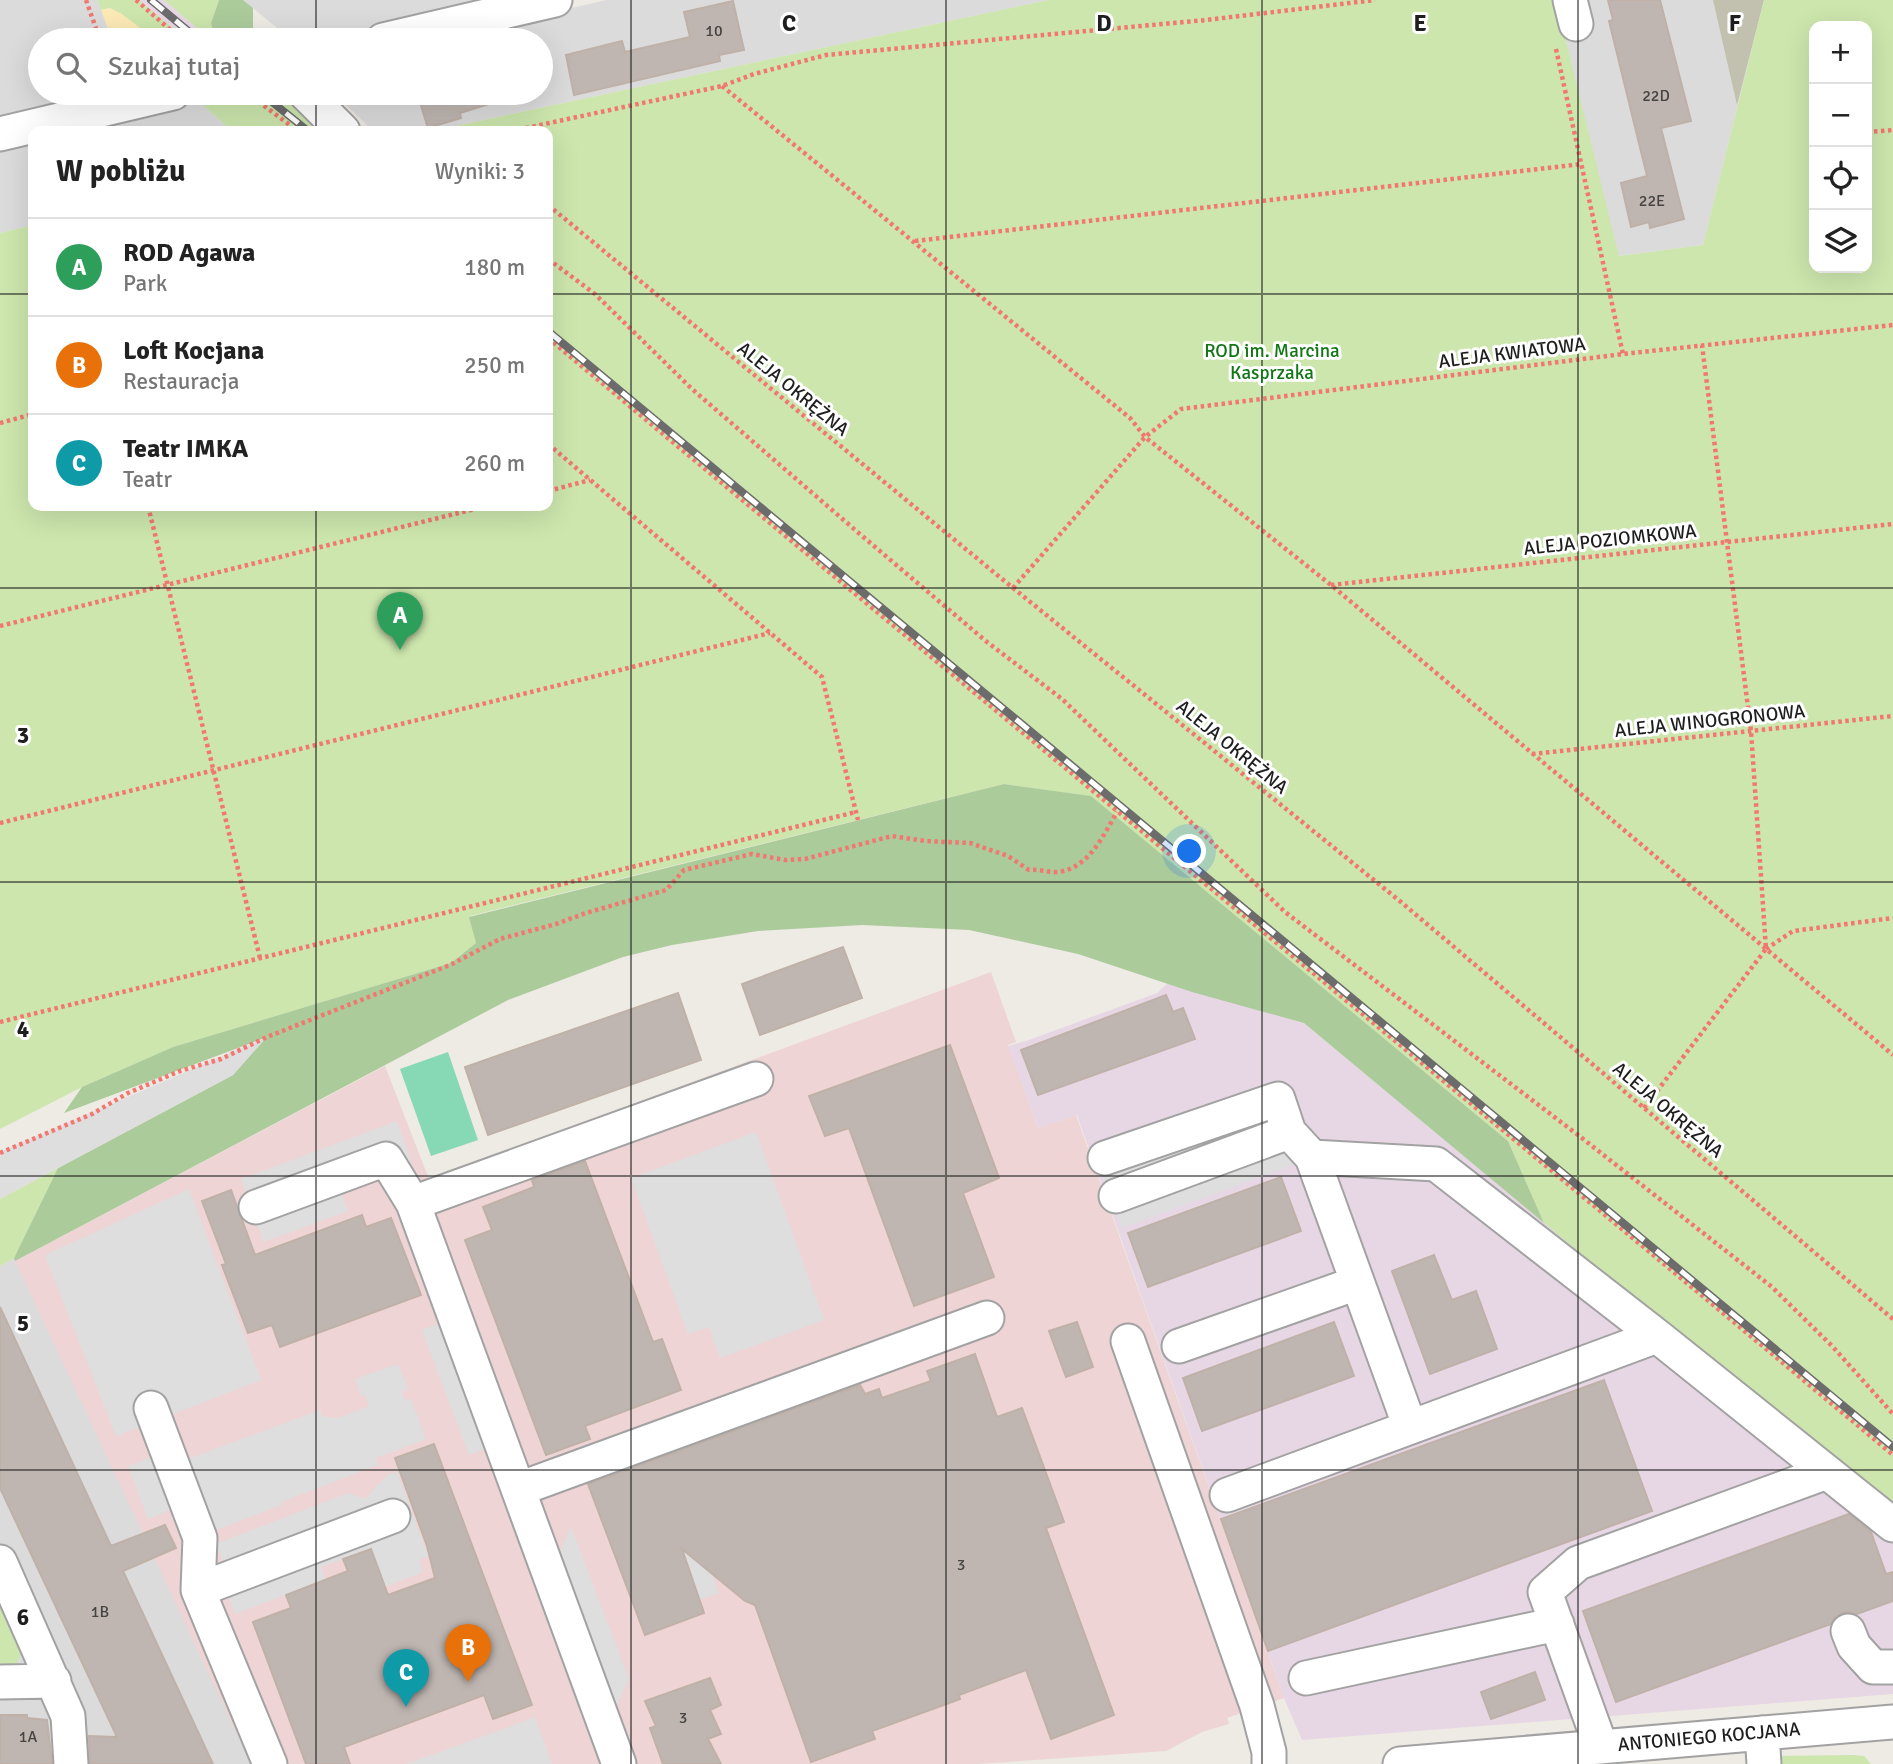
<!DOCTYPE html>
<html lang="pl">
<head>
<meta charset="utf-8">
<style>
  :root { --surface:#fff; --page:#f6f6f6; --text:#222; --muted:#767676; --line:#e0e0e0; --accent:#7c3aed }
  body { margin:0; font-family:Signika,sans-serif; background:var(--page); color:var(--text) }
  .controls { position:absolute; right:21px; top:21px; display:grid; overflow:hidden; border-radius:14px; box-shadow:0 7px 28px #0002 }
  .controls button { width:63px; height:63px; display:grid; place-items:center; padding:0; border:0; border-bottom:2px solid var(--line); background:var(--surface); color:var(--text); font:35px sans-serif }
  .you { position:absolute; left:1190px; top:852px; width:24px; height:24px; margin:-18px; border:5px solid #fff; border-radius:50%; background:#1a73e8; box-shadow:0 0 0 10px #1a73e833 }
  .badge { display:grid; place-items:center; width:46px; height:46px; border-radius:50%; background:var(--accent); color:#fff; font-size:23px; font-weight:700 }
  .pin { position:absolute; translate:-50% -58px; filter:drop-shadow(0 2px 4px #0008) }
  .pin::after { content:''; position:absolute; top:37px; width:24px; height:21px; background:inherit; clip-path:polygon(0 0,100% 0,50% 100%) }
  .list { margin:0; padding:0; list-style:none }
  h2 { display:flex; justify-content:space-between; align-items:center; height:91px; margin:0; padding:0 28px; font-size:30px }
  h2 small { font-size:23px; font-weight:400; color:var(--muted) }
  .list li { display:grid; grid-template-columns:46px 1fr auto; gap:21px; align-items:center; box-sizing:border-box; height:98px; padding:0 28px; border-top:2px solid var(--line) }
  .list b { display:block; font-size:26px; white-space:nowrap }
  .list p { margin:0; font-size:23px; white-space:nowrap; color:var(--muted) }
  .list em { font-size:23px; font-style:normal; color:var(--muted) }
  .icon { flex:none; width:38px; height:38px; fill:none; stroke:currentColor; stroke-width:2; stroke-linecap:round; stroke-linejoin:round }
  .map { position:relative; flex:none; width:1893px; height:1764px; overflow:hidden }
  .search { position:absolute; background:var(--surface); box-shadow:0 7px 28px #0002; left:28px; top:28px; width:525px; height:77px; display:flex; align-items:center; gap:18px; box-sizing:border-box; padding:0 24px; border-radius:38px; color:var(--muted); font-size:26px }
  .panel { position:absolute; background:var(--surface); box-shadow:0 7px 28px #0002; left:28px; top:126px; width:525px; height:385px; border-radius:14px }
  .map>svg:first-child { display:block }
  .residential { fill:#dcdbdb }
  .commercial { fill:#eed4d5 }
  .industrial { fill:#e7d7e5 }
  .construction { fill:#c2c1b0 }
  .grass { fill:#cce6ad; fill-rule:evenodd }
  .forest { fill:#accb9b }
  .sand { fill:#fbe9b6 }
  .pitch { fill:#86d9b4 }
  .parking { fill:#dedede }
  .building { fill:#bfb6b1; stroke:#bfb1a7; stroke-width:2 }
  .lines { fill:none; stroke-linecap:round; stroke-linejoin:round }
  .minor-casing { stroke:#a2a2a2; stroke-width:37 }
  .path { stroke:#f27771; stroke-width:4.5; stroke-dasharray:3.5 3.5; stroke-linecap:butt }
  .minor { stroke:#fff; stroke-width:33 }
  .rail-casing { stroke:#6c6c6c; stroke-width:8 }
  .rail { stroke:#fff; stroke-width:5; stroke-dasharray:16; stroke-linecap:butt }
  .grid { fill:none; stroke:#1e1e1e; stroke-width:2; stroke-opacity:0.55 }
  .labels { text-anchor:middle; dominant-baseline:central; stroke-width:6; stroke-linejoin:round; paint-order:stroke }
  .number-label { font-size:16px; fill:#464443 }
  .park-label { font-size:19px; fill:#117614; stroke:#fff }
  .street-label { font-size:19px; fill:#1e1e1e; stroke:#fff }
  .grid-label { font-size:23px; text-anchor:middle; font-weight:bold; fill:#1e1e1e; stroke:#fff; stroke-width:6; stroke-linejoin:round; paint-order:stroke }
</style>
</head>
<body>
<div class="map">
<svg width="1893" height="1764" viewBox="0 0 1893 1764">
  <rect width="100%" height="100%" fill="#eeeae4"/>
  <path class="residential" d="M0,0H98L112,40H40V93H130L0,126Z
    M243,0H505L342,40H292Z
    M606,0H1048L432,131H373L341,100L342,93H541V40H437Z
    M1556,0H1764L1703,245L1618,256Z
    M197,100L232,131H69Z
    M33,140V225L0,233V148Z
    M14,1258L156,1557L251,1764H0V1266Z"/>
  <path class="commercial" d="M991,972L1016,1042L1008,1045L1038,1128L1076,1115L1284,1698L1227,1718L1229,1724L1202,1732L1166,1751L978,1764H251L15,1261L385,1066L429,1179Z"/>
  <path class="industrial" d="M139,0H164L211,40H187Z
    M1168,983L1304,1023L1893,1513V1694L1302,1740L1284,1698L1077,1115L1038,1128L1008,1046L1026,1041L1157,993Z"/>
  <path class="construction" d="M1713,0H1764L1737,105Z"/>
  <path class="grass" d="M98,0H139L187,40H156L110,8L101,10Z
    M164,0H219L211,23L215,40H211Z
    M1048,0H1556L1619,256L1703,245L1764,0H1893V1513L1544,1223L1508,1141L1090,796L1004,784L470,916L476,943L451,963L173,1047L82,1087L0,1129V233L33,225V506H548V131H432ZM1814,26H1867V268H1814Z
    M224,93H281L328,131H232L197,100Z
    M58,1168L14,1258L0,1266V1199Z
    M0,1593C12,1622 40,1658 0,1676Z
    M1853,1755L1864,1756L1871,1764H1774L1775,1756Z"/>
  <path class="forest" d="M219,0H243L253,8V40H215L211,23Z
    M1004,784L1091,796L1508,1141L1544,1223L1304,1023L1192,992L1078,954L969,930L862,925L758,931L672,945L623,957L508,1000L15,1261L14,1258L58,1168L233,1075L265,1038L64,1113L82,1087L173,1047L451,963L476,943L469,917Z"/>
  <path class="sand" d="M110,8L122,14L156,40H112L101,10Z"/>
  <path class="pitch" d="M448,1052L478,1140L431,1156L400,1069Z"/>
  <path class="parking" d="M267,1037L233,1075L0,1199V1152Z
    M1275,1105L1296,1164L1122,1228L1100,1169Z
    M397,1121L412,1163L340,1190L348,1211L264,1242L241,1179Z
    M756,1132L824,1320L720,1358L709,1327L688,1334L631,1178Z
    M189,1189L261,1380L116,1436L45,1255Z
    M442,1322L490,1447L469,1455L422,1330Z
    M398,1364L408,1389L402,1392L405,1400L411,1399L426,1439L376,1458L378,1465L281,1502L282,1505L216,1530L188,1459L320,1410L322,1416L337,1418L369,1406L365,1395L361,1396L355,1379Z
    M669,1455L719,1593L699,1600L649,1462Z
    M153,1457L173,1509L148,1519L128,1466Z
    M397,1471L428,1556L419,1560L423,1572L385,1587L371,1549L321,1567L325,1580L235,1614L228,1594L224,1564L216,1544L348,1493L365,1499L386,1476Z
    M571,1527L629,1679L616,1708L559,1554Z
    M535,1717L552,1764H406L495,1732Z"/>
  <path class="building" d="M1608,0H1660L1691,121L1661,128L1684,219L1650,228L1649,222L1631,227L1621,183L1647,176L1609,21L1613,20Z
    M733,1L744,50L719,55L720,61L574,95L566,55L622,41L625,52L690,37L684,12Z
    M417,93H507L508,98L460,113L461,118L428,128Z
    M843,947L862,998L760,1035L742,984Z
    M678,993L701,1060L488,1135L465,1067Z
    M1166,995L1173,1012L1183,1008L1195,1039L1038,1095L1021,1050Z
    M950,1045L999,1178L963,1193L994,1277L914,1306L849,1128L825,1136L809,1096Z
    M585,1161L653,1342L662,1339L681,1390L585,1426L590,1439L546,1455L465,1240L492,1230L483,1207L534,1187L532,1180Z
    M1281,1177L1301,1231L1148,1287L1128,1233Z
    M231,1190L255,1255L362,1215L366,1227L391,1218L421,1295L280,1347L272,1325L248,1333L222,1265L226,1264L202,1201Z
    M1434,1255L1452,1300L1476,1291L1497,1349L1430,1374L1392,1271Z
    M0,1307L111,1546L165,1525L176,1548L123,1571L213,1764H90L89,1736L117,1737L0,1488Z
    M1077,1322L1093,1367L1066,1377L1049,1331Z
    M1334,1322L1354,1376L1202,1431L1183,1378Z
    M975,1354L997,1417L1022,1408L1064,1522L1046,1528L1114,1715L1051,1739L1026,1670L959,1695L960,1699L872,1731L875,1739L811,1762L755,1605L745,1601L682,1549L704,1613L645,1635L588,1484L860,1385L865,1394L879,1389L882,1398L931,1381L927,1371Z
    M1604,1380L1652,1511L1268,1651L1221,1519Z
    M434,1444L532,1705L493,1719L484,1695L344,1747L350,1764H306L253,1622L291,1608L286,1595L348,1571L343,1559L371,1549L388,1595L435,1578L427,1546L395,1458Z
    M1849,1514L1871,1532L1886,1574L1893,1572V1601L1857,1614L1850,1612L1842,1613L1833,1619L1831,1624L1616,1702L1583,1611Z
    M1535,1672L1545,1700L1491,1719L1481,1692Z
    M710,1678L721,1705L710,1710L721,1734L708,1739L721,1764H663L650,1728L656,1726L645,1701Z
    M0,1715H27V1718L47,1720L52,1764H0Z"/>
  <g class="lines">
    <defs>
      <path id="minor" d="M1570,0L1576,24
        M383,40L555,0
        M305,93L343,131
        M0,134L173,93
        M1312,1157L1436,1164L1657,1336L1893,1525
        M1105,1158L1278,1099L1289,1132
        M1116,1196L1289,1132L1312,1157L1410,1427
        M413,1203L756,1079
        M256,1207L386,1159L413,1203L619,1764
        M1128,1341L1257,1706L1269,1752V1764
        M1179,1346L1357,1283
        M151,1408L200,1538L198,1590L270,1764
        M519,1489L987,1318
        M1227,1495L1657,1336
        M0,1562L68,1716L71,1764
        M198,1590L393,1516
        M1848,1631L1854,1646L1873,1667H1893
        M1306,1678L1557,1624
        M0,1682L54,1681
        M1762,1733L1764,1764
        M1601,1747L1545,1592L1578,1563L1827,1472
        M1400,1764L1893,1722"/>
    </defs>
    <use href="#minor" class="minor-casing"/>
    <path class="path" d="M86,0L100,40
      M136,0L182,40
      M1556,49L1623,354
      M722,86L1130,418L1145,437L1331,585L1893,1055
      M247,93L291,126
      M512,131L722,86L754,74L826,55L1206,20L1375,0
      M1867,132L1893,130
      M548,205L1013,588L1401,902L1893,1319
      M915,241L1582,164
      M548,259L595,294L692,389L861,535L987,642L1062,699L1285,912L1578,1135L1772,1287L1833,1347L1893,1414
      M548,338C995,712 1446,1081 1893,1455
      M0,423L33,414
      M548,444L822,677L858,820
      M548,491L590,480
      M148,506L260,958
      M1331,585L1893,524
      M1013,588L1145,437L1181,409L1623,354L1893,325
      M0,626L487,506
      M1532,754L1893,716
      M0,823L770,633
      M1766,949L1793,931L1893,918
      M0,1022L856,812
      M1644,1108L1766,949L1751,731L1702,345
      M0,1153L92,1114L128,1093L180,1071L221,1059L267,1037L450,965L500,939L556,924L586,913L666,890L684,870L752,854L785,860L805,859L892,836L925,841L970,843L1008,856L1029,870C1039,869 1047,872 1056,872C1088,870 1103,836 1117,812"/>
    <use href="#minor" class="minor"/>
    <defs>
      <path id="rail" d="M151,0L199,40
        M261,93L308,131
        M548,331L1893,1447"/>
    </defs>
    <use href="#rail" class="rail-casing"/>
    <use href="#rail" class="rail"/>
  </g>
  <path class="grid" d="M316,0V40M631,0V1764M946,0V1764M1262,0V1764M1578,0V1764M316,93V131M0,294H33M548,294H1893M316,506V1764M0,588H1893M0,882H1893M0,1176H1893M0,1470H1893"/>
  <g class="labels">
    <g class="number-label">
      <text x="714" y="31">10</text>
      <text x="1656" y="96">22D</text>
      <text x="1652" y="201">22E</text>
      <text x="961" y="1565">3</text>
      <text x="100" y="1612">1B</text>
      <text x="683" y="1718">3</text>
      <text x="28" y="1737">1A</text>
    </g>
    <g class="park-label">
      <text x="1272" y="351">ROD im. Marcina<tspan x="1272" dy="22">Kasprzaka</tspan></text>
    </g>
    <g class="street-label">
      <text transform="translate(1512 353) rotate(-7)">ALEJA KWIATOWA</text>
      <text transform="translate(793 389) rotate(39)">ALEJA OKRĘŻNA</text>
      <text transform="translate(1610 540) rotate(-6)">ALEJA POZIOMKOWA</text>
      <text transform="translate(1710 721) rotate(-6)">ALEJA WINOGRONOWA</text>
      <text transform="translate(1232 747) rotate(39)">ALEJA OKRĘŻNA</text>
      <text transform="translate(1668 1110) rotate(40)">ALEJA OKRĘŻNA</text>
      <text transform="translate(1709 1737) rotate(-5)">ANTONIEGO KOCJANA</text>
    </g>
  </g>
  <g class="grid-label">
    <text x="789" y="31">C</text>
    <text x="1104" y="31">D</text>
    <text x="1420" y="31">E</text>
    <text x="1735" y="31">F</text>
    <text x="23" y="743">3</text>
    <text x="23" y="1037">4</text>
    <text x="23" y="1331">5</text>
    <text x="23" y="1625">6</text>
  </g>
</svg>
<div class="controls">
<button>+</button>
<button>−</button>
<button><svg class="icon" aria-label="locate" viewBox="0 0 24 24"><circle cx="12" cy="12" r="6"/><path d="M12 2v4M12 18v4M2 12h4M18 12h4"/></svg></button>
<button><svg class="icon" aria-label="layers" viewBox="0 0 24 24"><path d="M12 4l9 5-9 5-9-5zM3 14l9 5 9-5"/></svg></button>
</div>
<div class="you"></div>
<div class="pin badge" style="left:400px;top:650px;background:#2e9e5b">A</div>
<div class="pin badge" style="left:468px;top:1682px;background:#e8710a">B</div>
<div class="pin badge" style="left:406px;top:1707px;background:#0f9aa8">C</div>
<div class="search"><svg class="icon" aria-label="search" viewBox="0 0 24 24"><circle cx="10" cy="10" r="6"/><path d="M15 15l6 6"/></svg>Szukaj tutaj</div>
<section class="panel">
<h2>W pobliżu<small>Wyniki: 3</small></h2>
<ul class="list">
<li><span class="badge" style="background:#2e9e5b">A</span><div><b>ROD Agawa</b><p>Park</p></div><em>180 m</em></li>
<li><span class="badge" style="background:#e8710a">B</span><div><b>Loft Kocjana</b><p>Restauracja</p></div><em>250 m</em></li>
<li><span class="badge" style="background:#0f9aa8">C</span><div><b>Teatr IMKA</b><p>Teatr</p></div><em>260 m</em></li>
</ul>
</section>
</div>
</body>
</html>
